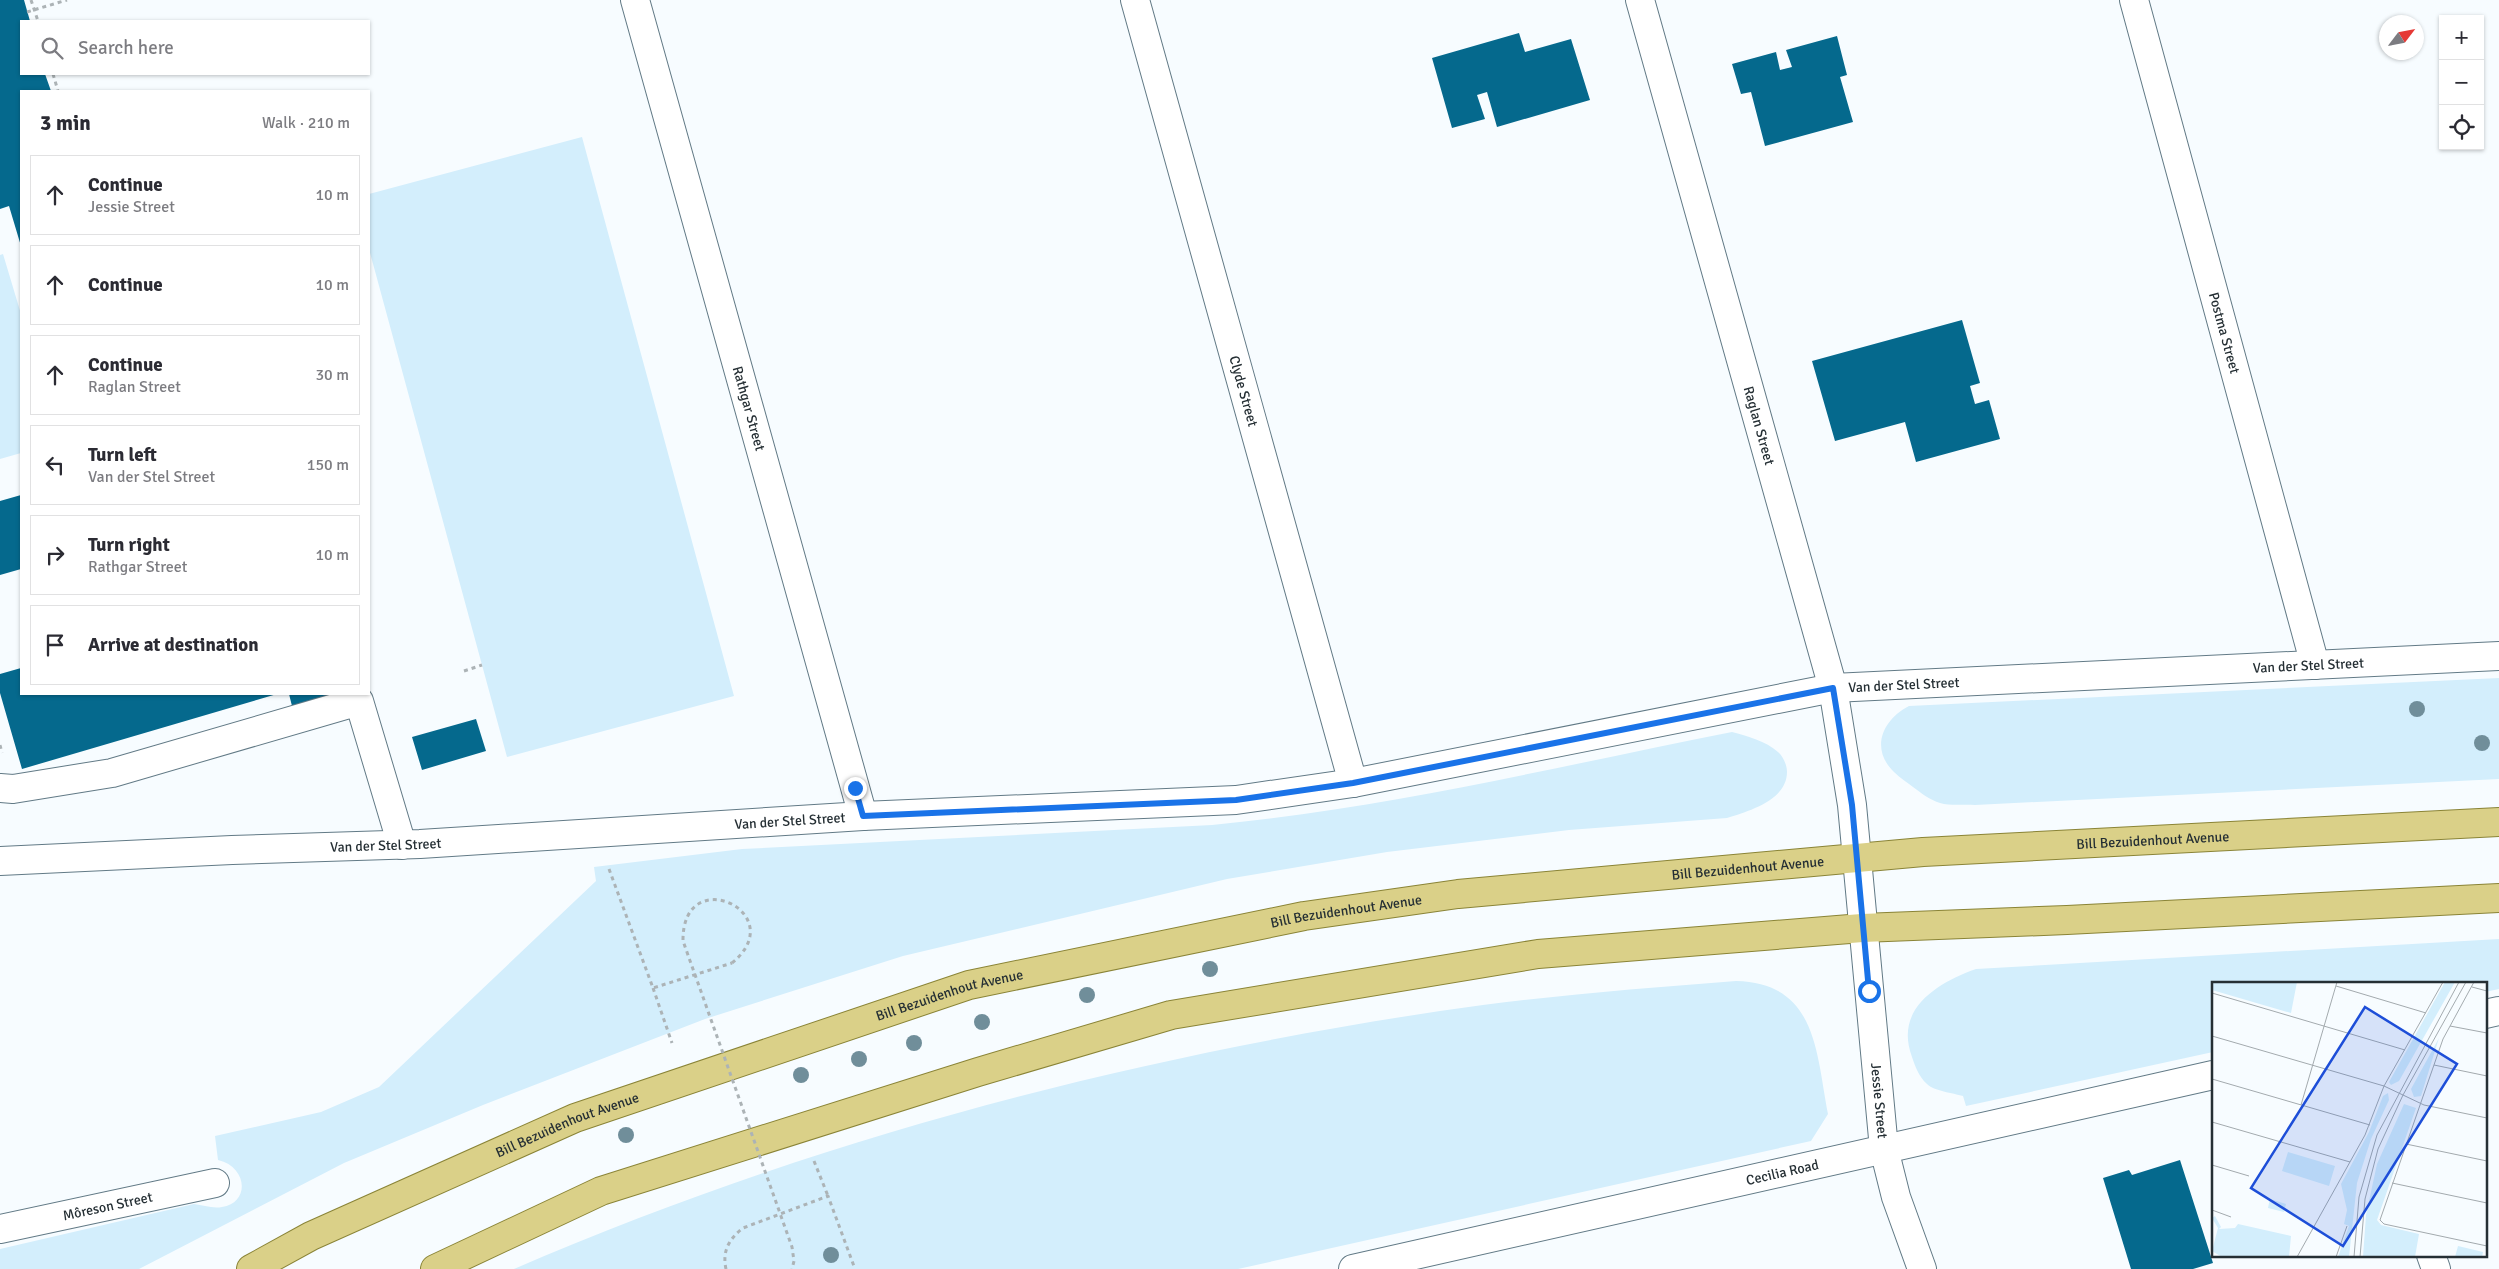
<!DOCTYPE html>
<html lang="en">
<head>
<meta charset="utf-8">
<style>
  :root { --surface:#fff; --page:#f7f7f7; --text:#2b2b33; --muted:#7c7c81; --line:#e1e1e2 }
  body { margin:0; font-family:Signika,sans-serif; background:var(--page); color:var(--text) }
  .controls { position:absolute; right:15px; top:15px; display:grid; overflow:hidden; border-radius:0px; box-shadow:0 1px 4px #0004 }
  .controls button { width:45px; height:45px; display:grid; place-items:center; padding:0; border:0; border-bottom:1px solid var(--line); background:var(--surface); color:var(--text); font:25px sans-serif }
  .compass { position:absolute; left:2379px; top:15px; width:45px; height:45px; border-radius:50%; background:var(--surface); box-shadow:0 1px 4px #0004; rotate:58deg }
  .stop { position:absolute; width:15px; height:15px; margin:-11px; border:4px solid #1a73e8; border-radius:50%; background:#fff }
  .stop.end { background:#1a73e8; border-color:#fff; box-shadow:0 1px 5px #0008 }
  .list { margin:0; padding:0; list-style:none }
  h2 { display:flex; justify-content:space-between; align-items:center; height:65px; margin:0; padding:0 20px; font-size:21px }
  h2 small { font-size:16px; font-weight:400; color:var(--muted) }
  .list li { display:grid; grid-template-columns:32px 1fr auto; gap:15px; align-items:center; box-sizing:border-box; height:80px; margin:0 10px 10px; padding:0 10px; border:1px solid var(--line); border-radius:0px }
  .list b { display:block; font-size:19px; white-space:nowrap }
  .list p { margin:0; font-size:16px; white-space:nowrap; color:var(--muted) }
  .list em { font-size:16px; font-style:normal; color:var(--muted) }
  .icon { flex:none; width:28px; height:28px; fill:none; stroke:currentColor; stroke-width:2; stroke-linecap:round; stroke-linejoin:round }
  .map { position:relative; flex:none; width:2499px; height:1269px; overflow:hidden }
  .search { position:absolute; background:var(--surface); box-shadow:0 1px 4px #0004; left:20px; top:20px; width:350px; height:55px; display:flex; align-items:center; gap:12px; box-sizing:border-box; padding:0 18px; border-radius:0px; color:var(--muted); font-size:19px }
  .panel { position:absolute; background:var(--surface); box-shadow:0 1px 4px #0004; left:20px; top:90px; width:350px; height:605px; border-radius:0px }
  .map>svg:first-child { display:block }
  .green { fill:#d3eefc }
  .building { fill:#05698d }
  .lines { fill:none; stroke-linecap:round; stroke-linejoin:round }
  .minor-casing { stroke:#627a86; stroke-width:30 }
  .major-casing { stroke:#8a8437; stroke-width:30 }
  .path { stroke:#acb3b6; stroke-width:3; stroke-dasharray:4 4; stroke-linecap:butt }
  .minor { stroke:#fff; stroke-width:28 }
  .major { stroke:#dad088; stroke-width:28 }
  .path-bridge { stroke:#acb3b6; stroke-width:3; stroke-dasharray:4 4; stroke-linecap:butt }
  .tree { fill:#708e9a }
  .route { stroke:#1a73e8; stroke-width:6 }
  .labels { text-anchor:middle; dominant-baseline:central; stroke-width:5; stroke-linejoin:round; paint-order:stroke }
  .street-label { font-size:14px; fill:#252f34; stroke:#f7fcff }
  .inset-road { fill:none; stroke:#a3aaae; stroke-width:1 }
  .view { fill:#1d4ed8; fill-opacity:0.15; stroke:#1d4ed8; stroke-width:2.5 }
  .inset-edge { fill:none; stroke:#252f34; stroke-width:2.5 }
</style>
</head>
<body>
<div class="map">
<svg width="2499" height="1269" viewBox="0 0 2499 1269">
  <rect width="100%" height="100%" fill="#f7fcff"/>
  <path class="green" d="M582,137L734,696L507,757L369,249V194Z
    M3,254L21,314V453L0,459V255Z
    M2499,678V779L1975,805C1964,804 1950,806 1940,803C1930,800 1921,793 1913,787C1907,782 1900,778 1894,772C1870,749 1882,720 1909,706Z
    M1732,732C1747,736 1766,741 1778,752C1783,756 1787,765 1787,772C1787,800 1749,811 1727,818L1569,830L1387,852L1227,879L903,956L705,1019L483,1105L344,1163L139,1269H0V1249L194,1204C203,1205 213,1209 222,1207C250,1203 248,1167 218,1160L215,1136L321,1112L379,1087L596,881L594,867L742,849L1212,825C1388,808 1560,766 1732,732Z
    M2499,939V989L2485,992V983H2213V1052L1966,1106L1963,1096C1953,1093 1934,1091 1927,1084C1919,1077 1915,1066 1912,1057C1894,1009 1937,983 1976,969Z
    M1736,981C1817,983 1816,1052 1828,1114L1811,1141L1238,1269H514C810,1141 1121,1059 1440,1011C1538,996 1637,989 1736,981Z"/>
  <path class="building" d="M0,0H24L30,21H21V74H45L51,91H21V246L9,206L0,209Z
    M1519,33L1525,52L1571,39L1590,100L1497,127L1487,92L1477,95L1485,119L1452,128L1432,58Z
    M1837,36L1847,75L1840,77L1853,122L1765,146L1751,92L1741,94L1732,64L1776,52L1780,70L1792,67L1786,50Z
    M1962,320L1980,383L1970,386L1975,404L1989,400L2000,439L1916,462L1905,422L1835,441L1812,361Z
    M21,495V569L0,575V501Z
    M21,668V694H277L22,769L0,693V674Z
    M289,694H331L332,695L292,706Z
    M476,719L486,751L422,770L412,737Z
    M2180,1160L2213,1263L2193,1269H2131L2103,1178L2129,1170L2132,1175Z"/>
  <g class="lines">
    <defs>
      <g id="minor">
        <path id="s1" d="M635,0L863,816"/>
        <path id="s2" d="M1135,0L1353,783"/>
        <path id="s3" d="M1640,0L1833,688L1852,805L1884,1149L1896,1197L1922,1269"/>
        <path id="s4" d="M2134,0L2315,665"/>
        <path d="M0,788L13,789L112,773L359,701L402,845"/>
        <path id="s5" d="M0,861L232,850L420,844L863,816L1236,800L1353,783L1833,688L2499,656"/>
        <path d="M2485,1014L2499,1011"/>
        <path id="s6" d="M0,1229L215,1183"/>
        <path d="M2431,1255L2436,1269"/>
        <path id="s7" d="M1353,1269L2213,1075"/>
      </g>
      <g id="major">
        <path id="s8" d="M251,1269L311,1236L575,1118L969,985L1304,916L1458,894L1923,852L2499,822"/>
        <path d="M435,1269L601,1191L978,1072L1171,1015L1538,954L1862,928L2067,920L2499,898"/>
      </g>
    </defs>
    <use href="#minor" class="minor-casing"/>
    <use href="#major" class="major-casing"/>
    <path class="path" d="M31,0L38,21
      M27,12L67,0
      M53,74L58,91
      M464,671L482,665
      M0,745L2,753
      M609,869L653,988L732,963
      M653,988L672,1043
      M814,1161L828,1196
      M726,1269C722,1251 729,1239 743,1228L828,1196L855,1269"/>
    <use href="#minor" class="minor"/>
    <use href="#major" class="major"/>
    <path class="path-bridge" d="M732,963C793,913 682,861 683,941L792,1247L794,1261L792,1269"/>
  </g>
  <g class="tree">
    <circle cx="2417" cy="709" r="8"/>
    <circle cx="2482" cy="743" r="8"/>
    <circle cx="1210" cy="969" r="8"/>
    <circle cx="1087" cy="995" r="8"/>
    <circle cx="982" cy="1022" r="8"/>
    <circle cx="914" cy="1043" r="8"/>
    <circle cx="859" cy="1059" r="8"/>
    <circle cx="801" cy="1075" r="8"/>
    <circle cx="626" cy="1135" r="8"/>
    <circle cx="831" cy="1255" r="8"/>
  </g>
  <g class="lines">
    <path class="route" d="M855,788L863,816L1236,800L1353,783L1833,688L1852,805L1869,991"/>
  </g>
  <g class="labels">
    <g class="street-label">
      <text stroke="none"><textPath href="#s4" startOffset="345">Postma Street</textPath></text>
      <text stroke="none"><textPath href="#s2" startOffset="406">Clyde Street</textPath></text>
      <text stroke="none"><textPath href="#s1" startOffset="424">Rathgar Street</textPath></text>
      <text stroke="none"><textPath href="#s3" startOffset="442">Raglan Street</textPath></text>
      <text stroke="none"><textPath href="#s5" startOffset="2321">Van der Stel Street</textPath></text>
      <text stroke="none"><textPath href="#s5" startOffset="1916">Van der Stel Street</textPath></text>
      <text stroke="none"><textPath href="#s5" startOffset="791">Van der Stel Street</textPath></text>
      <text stroke="none"><textPath href="#s8" startOffset="1968">Bill Bezuidenhout Avenue</textPath></text>
      <text stroke="none"><textPath href="#s5" startOffset="386">Van der Stel Street</textPath></text>
      <text stroke="none"><textPath href="#s8" startOffset="1562">Bill Bezuidenhout Avenue</textPath></text>
      <text stroke="none"><textPath href="#s8" startOffset="1158">Bill Bezuidenhout Avenue</textPath></text>
      <text stroke="none"><textPath href="#s8" startOffset="752">Bill Bezuidenhout Avenue</textPath></text>
      <text stroke="none"><textPath href="#s3" startOffset="1130">Jessie Street</textPath></text>
      <text stroke="none"><textPath href="#s8" startOffset="348">Bill Bezuidenhout Avenue</textPath></text>
      <text stroke="none"><textPath href="#s7" startOffset="440">Cecilia Road</textPath></text>
      <text stroke="none"><textPath href="#s6" startOffset="110">Môreson Street</textPath></text>
    </g>
  </g>
  <g transform="translate(2212 982)">
    <rect width="275" height="275" fill="#f7fcff"/>
    <path d="M85,0L79,31L0,8V0ZM233,0H243L187,99L179,103L177,100ZM227,56L209,114L202,115L199,107ZM176,111L177,118L159,157L145,201L137,275H126L137,244L132,242L135,228L129,202L157,150L171,114ZM192,122L204,126L165,238L169,243L207,252L203,275H151L154,233L165,182ZM76,170L123,184L117,204L70,189ZM58,217L74,222L72,230L56,226ZM3,234L9,245L7,247L23,246L26,242L79,254L77,275H10L0,269L6,246L0,236ZM246,264L271,270L270,275H243Z" fill="#d3eefc"/>
    <path class="inset-road" d="M262,0L231,57L168,238L172,242L275,264M124,4L214,31M260,5L275,9M0,11L193,68M238,44L275,51M0,54L172,104L212,123L275,136M222,83L275,94M0,97L158,143M89,123L125,0M0,140L138,180M194,162L275,179M0,183L37,194M180,201L275,221M0,228L19,235M85,275L153,153L172,104L231,0M124,275L135,244M142,275L147,215L165,153L247,0M148,275L153,217L166,167L191,113L254,0"/>
    <path class="view" d="M153,25L245,82L131,264L39,206Z"/>
    <rect width="275" height="275" class="inset-edge"/>
  </g>
</svg>
<div class="controls">
<button>+</button>
<button>−</button>
<button><svg class="icon" aria-label="locate" viewBox="0 0 24 24"><circle cx="12" cy="12" r="6"/><path d="M12 2v4M12 18v4M2 12h4M18 12h4"/></svg></button>
</div>
<svg class="compass" viewBox="-18 -18 36 36"><path d="M0-13l5 13h-10z" fill="#e53935"/><path d="M0 13l5-13h-10z" fill="#7c7c81"/></svg>
<div class="stop" style="left:1869px;top:991px"></div>
<div class="stop end" style="left:855px;top:788px"></div>
<div class="search"><svg class="icon" aria-label="search" viewBox="0 0 24 24"><circle cx="10" cy="10" r="6"/><path d="M15 15l6 6"/></svg>Search here</div>
<section class="panel">
<h2>3 min<small>Walk · 210 m</small></h2>
<ul class="list">
<li><svg class="icon" aria-label="ahead" viewBox="0 0 24 24"><path d="M12 20V5M6 11l6-6 6 6"/></svg><div><b>Continue</b><p>Jessie Street</p></div><em>10 m</em></li>
<li><svg class="icon" aria-label="ahead" viewBox="0 0 24 24"><path d="M12 20V5M6 11l6-6 6 6"/></svg><div><b>Continue</b></div><em>10 m</em></li>
<li><svg class="icon" aria-label="ahead" viewBox="0 0 24 24"><path d="M12 20V5M6 11l6-6 6 6"/></svg><div><b>Continue</b><p>Raglan Street</p></div><em>30 m</em></li>
<li><svg class="icon" aria-label="left" viewBox="0 0 24 24"><path d="M17 20v-9H6M10 6l-5 5 5 5"/></svg><div><b>Turn left</b><p>Van der Stel Street</p></div><em>150 m</em></li>
<li><svg class="icon" aria-label="right" viewBox="0 0 24 24"><path d="M7 20v-9h11M14 6l5 5-5 5"/></svg><div><b>Turn right</b><p>Rathgar Street</p></div><em>10 m</em></li>
<li><svg class="icon" aria-label="arrive" viewBox="0 0 24 24"><path d="M6 21V4h12l-3 4 3 4H6"/></svg><div><b>Arrive at destination</b></div></li>
</ul>
</section>
</div>
</body>
</html>
